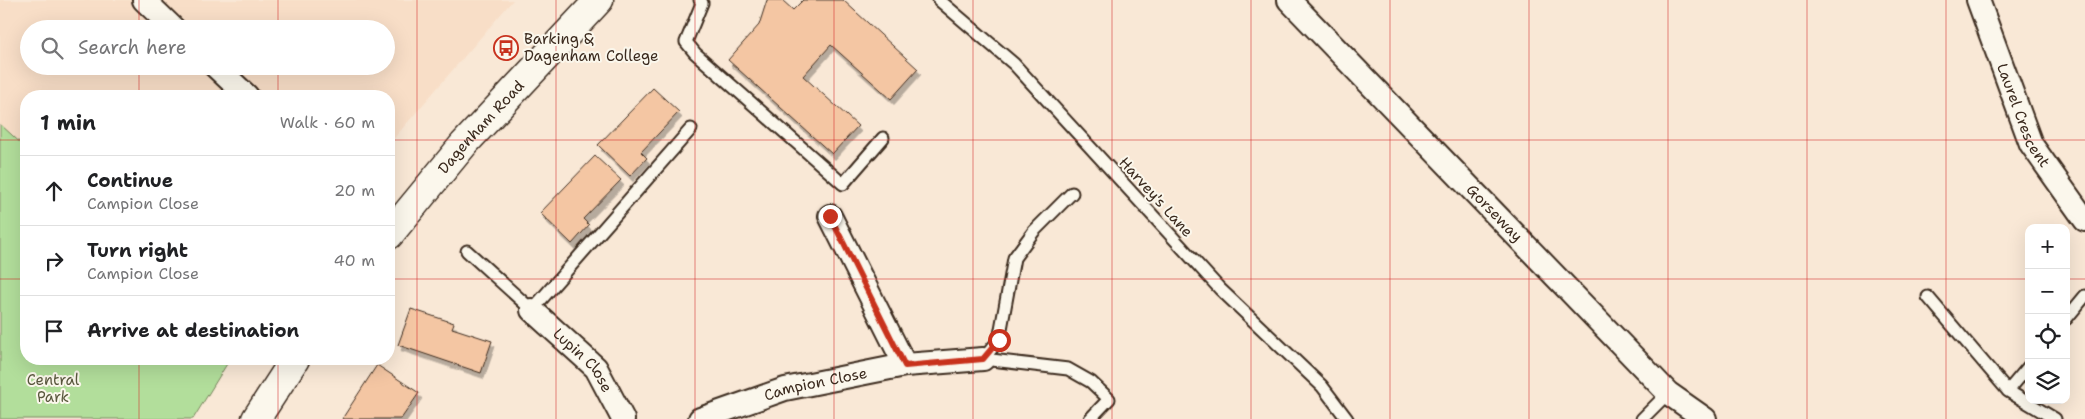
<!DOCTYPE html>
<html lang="en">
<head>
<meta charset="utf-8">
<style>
  :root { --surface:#fff; --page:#f6f6f6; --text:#202124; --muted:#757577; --line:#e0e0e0 }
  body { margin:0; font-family:"Shantell Sans",sans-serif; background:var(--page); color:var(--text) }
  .controls { position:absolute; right:15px; bottom:15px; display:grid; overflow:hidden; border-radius:10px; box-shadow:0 5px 20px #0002 }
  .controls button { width:45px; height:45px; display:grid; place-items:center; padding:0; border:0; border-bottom:1px solid var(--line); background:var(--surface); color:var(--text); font:25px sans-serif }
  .stop { position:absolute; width:15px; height:15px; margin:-11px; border:4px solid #c8321e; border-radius:50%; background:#fff }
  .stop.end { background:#c8321e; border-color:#fff; box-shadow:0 1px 5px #0008 }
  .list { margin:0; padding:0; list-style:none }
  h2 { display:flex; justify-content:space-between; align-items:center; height:65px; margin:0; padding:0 20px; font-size:21px }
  h2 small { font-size:16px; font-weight:400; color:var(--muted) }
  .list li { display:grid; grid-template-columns:32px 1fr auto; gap:15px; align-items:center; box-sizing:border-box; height:70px; padding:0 20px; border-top:1px solid var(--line) }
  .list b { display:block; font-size:19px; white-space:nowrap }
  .list p { margin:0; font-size:16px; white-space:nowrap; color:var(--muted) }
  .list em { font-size:16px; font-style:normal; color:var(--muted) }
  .icon { flex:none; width:28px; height:28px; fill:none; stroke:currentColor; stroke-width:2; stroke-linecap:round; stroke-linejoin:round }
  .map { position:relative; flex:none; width:2085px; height:419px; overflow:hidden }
  .search { position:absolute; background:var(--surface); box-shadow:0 5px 20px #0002; left:20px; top:20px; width:375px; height:55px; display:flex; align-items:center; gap:12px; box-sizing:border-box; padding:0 18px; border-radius:28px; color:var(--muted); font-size:19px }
  .panel { position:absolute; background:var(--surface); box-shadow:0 5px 20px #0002; left:20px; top:90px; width:375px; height:275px; border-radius:20px }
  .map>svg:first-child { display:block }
  .built { fill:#f8dec7; fill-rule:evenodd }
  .green { fill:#b2de9b; stroke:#76845c }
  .building { fill:#f4c6a3; stroke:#3b2a1e; filter:url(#shadow) }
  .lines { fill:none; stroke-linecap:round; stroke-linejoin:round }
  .lane-casing { stroke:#3b2a1e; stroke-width:15 }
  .street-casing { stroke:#3b2a1e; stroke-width:26 }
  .secondary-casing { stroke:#3b2a1e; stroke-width:31 }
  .lane { stroke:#fbf7ec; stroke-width:11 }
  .street { stroke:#fbf7ec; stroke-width:22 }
  .secondary { stroke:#fbf7ec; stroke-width:28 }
  .route { stroke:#c8321e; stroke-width:6 }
  .grid { fill:none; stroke:#d62828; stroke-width:1; stroke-opacity:0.55 }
  .labels { text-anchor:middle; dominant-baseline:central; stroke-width:4; stroke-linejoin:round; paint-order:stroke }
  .poi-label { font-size:15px; fill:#3b2a1e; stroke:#fbf7ec; text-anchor:start }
  .street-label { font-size:15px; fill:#3b2a1e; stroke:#fbf7ec }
  .park-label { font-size:15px; fill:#59573d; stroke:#fbf7ec }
</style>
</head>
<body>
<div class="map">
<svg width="2085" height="419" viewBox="0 0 2085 419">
  <defs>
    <filter id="shadow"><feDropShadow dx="3" dy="5.5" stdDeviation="0" flood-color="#0004"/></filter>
  </defs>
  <rect width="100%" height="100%" fill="#f9e8d6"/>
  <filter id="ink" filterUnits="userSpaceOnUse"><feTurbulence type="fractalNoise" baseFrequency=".02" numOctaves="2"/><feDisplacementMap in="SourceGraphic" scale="10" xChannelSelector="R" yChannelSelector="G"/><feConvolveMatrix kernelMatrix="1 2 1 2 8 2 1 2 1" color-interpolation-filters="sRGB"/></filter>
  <g filter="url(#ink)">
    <path class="built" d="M0,0H513L389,144V96H26V359L97,419L0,350ZM29,29H386V66H29Z"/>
    <path class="green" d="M0,124L26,148V359H230L193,419H0Z"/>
    <path class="building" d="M767,0H782L793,10L803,0H843L918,69L891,99L831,45L803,76L858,126L832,154L728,60L759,25Z
      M653,88L679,112L641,152L647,158L630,176L598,145Z
      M595,156L621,180L583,219L589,225L572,244L540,213Z
      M411,309L454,323L452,328L492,341L481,373L398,345Z
      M377,365L419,393L401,419H342Z"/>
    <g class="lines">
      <defs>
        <path id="lane" d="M700,0L702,3L686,42L695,53L843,184L883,138
          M939,0L1014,64L1220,289L1322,386L1347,419
          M467,251L532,310L691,129
          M1928,297L2008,391L2055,419
          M2066,319L2085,296
          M983,359L999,340L1014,258L1034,231L1072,193
          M983,359L1068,369L1091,382L1109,399L1090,419
          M2008,391L2029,366
          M1642,419L1668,393"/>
        <g id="street">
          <path d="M144,0L174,29"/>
          <path id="s1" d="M1289,0L1668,393L1705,419"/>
          <path id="s2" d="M1978,0L2031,144L2085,220"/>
          <path d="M215,66L247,96"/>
          <path d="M830,216L905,365"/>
          <path id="s3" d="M532,310L596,368L623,419"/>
          <path id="s4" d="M700,419L785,389L905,365L983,359"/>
        </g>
        <g id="secondary">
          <path id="s5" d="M389,235L464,144L599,0"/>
          <path d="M256,419L295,359"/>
        </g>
      </defs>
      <use href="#lane" class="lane-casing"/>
      <use href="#street" class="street-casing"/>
      <use href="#secondary" class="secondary-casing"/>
      <use href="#lane" class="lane"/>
      <use href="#street" class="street"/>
      <use href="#secondary" class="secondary"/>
    </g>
  </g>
  <g class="lines" filter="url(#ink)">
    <path class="route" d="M830,216L905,366L983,359L999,340"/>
  </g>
  <path class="grid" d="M139,0V29M278,0V29M417,0V419M556,0V419M695,0V419M834,0V419M973,0V419M1112,0V419M1251,0V419M1390,0V419M1529,0V419M1668,0V419M1807,0V419M1946,0V419M139,66V96M278,66V96M0,140H26M389,140H2085M0,279H26M389,279H2029M2066,279H2085M139,359V419M278,359V419"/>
  <defs>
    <symbol id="bus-ring" viewBox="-11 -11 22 22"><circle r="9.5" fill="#fbf7ec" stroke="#c8321e" stroke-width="1.5"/><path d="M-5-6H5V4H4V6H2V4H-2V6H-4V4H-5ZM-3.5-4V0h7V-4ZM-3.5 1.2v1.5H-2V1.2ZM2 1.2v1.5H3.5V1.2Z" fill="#c8321e"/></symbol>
  </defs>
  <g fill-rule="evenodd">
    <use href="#bus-ring" x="492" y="34" width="28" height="28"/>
  </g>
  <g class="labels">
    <g class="poi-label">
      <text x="524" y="39">Barking &amp;<tspan x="524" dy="17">Dagenham College</tspan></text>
    </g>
    <g class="street-label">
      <text stroke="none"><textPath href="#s2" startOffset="124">Laurel Crescent</textPath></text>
      <text stroke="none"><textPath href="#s5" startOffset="142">Dagenham Road</textPath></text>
      <text transform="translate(1156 197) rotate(48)">Harvey's Lane</text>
      <text stroke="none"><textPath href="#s1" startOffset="296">Gorseway</textPath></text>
      <text stroke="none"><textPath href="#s3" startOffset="72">Lupin Close</textPath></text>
      <text stroke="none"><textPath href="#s4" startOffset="121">Campion Close</textPath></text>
    </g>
    <g class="park-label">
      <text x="53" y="380">Central<tspan x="53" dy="17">Park</tspan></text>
    </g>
  </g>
</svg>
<div class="controls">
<button>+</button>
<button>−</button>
<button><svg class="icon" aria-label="locate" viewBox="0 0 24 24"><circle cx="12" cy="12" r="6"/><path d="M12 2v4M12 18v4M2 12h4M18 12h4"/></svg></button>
<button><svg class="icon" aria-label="layers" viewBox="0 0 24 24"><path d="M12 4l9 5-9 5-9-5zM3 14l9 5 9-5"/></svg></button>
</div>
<div class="stop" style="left:999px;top:340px"></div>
<div class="stop end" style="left:830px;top:216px"></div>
<div class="search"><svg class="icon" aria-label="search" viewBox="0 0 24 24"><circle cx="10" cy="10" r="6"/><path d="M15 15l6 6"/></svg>Search here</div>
<section class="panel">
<h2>1 min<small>Walk · 60 m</small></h2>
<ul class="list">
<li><svg class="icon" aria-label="ahead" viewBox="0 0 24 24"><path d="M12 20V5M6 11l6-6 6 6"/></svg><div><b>Continue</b><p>Campion Close</p></div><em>20 m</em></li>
<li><svg class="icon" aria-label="right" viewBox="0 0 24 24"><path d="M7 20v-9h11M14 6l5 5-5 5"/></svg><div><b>Turn right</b><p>Campion Close</p></div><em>40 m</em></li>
<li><svg class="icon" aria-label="arrive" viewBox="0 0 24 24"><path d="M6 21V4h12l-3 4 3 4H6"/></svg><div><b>Arrive at destination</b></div></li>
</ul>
</section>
</div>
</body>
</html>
